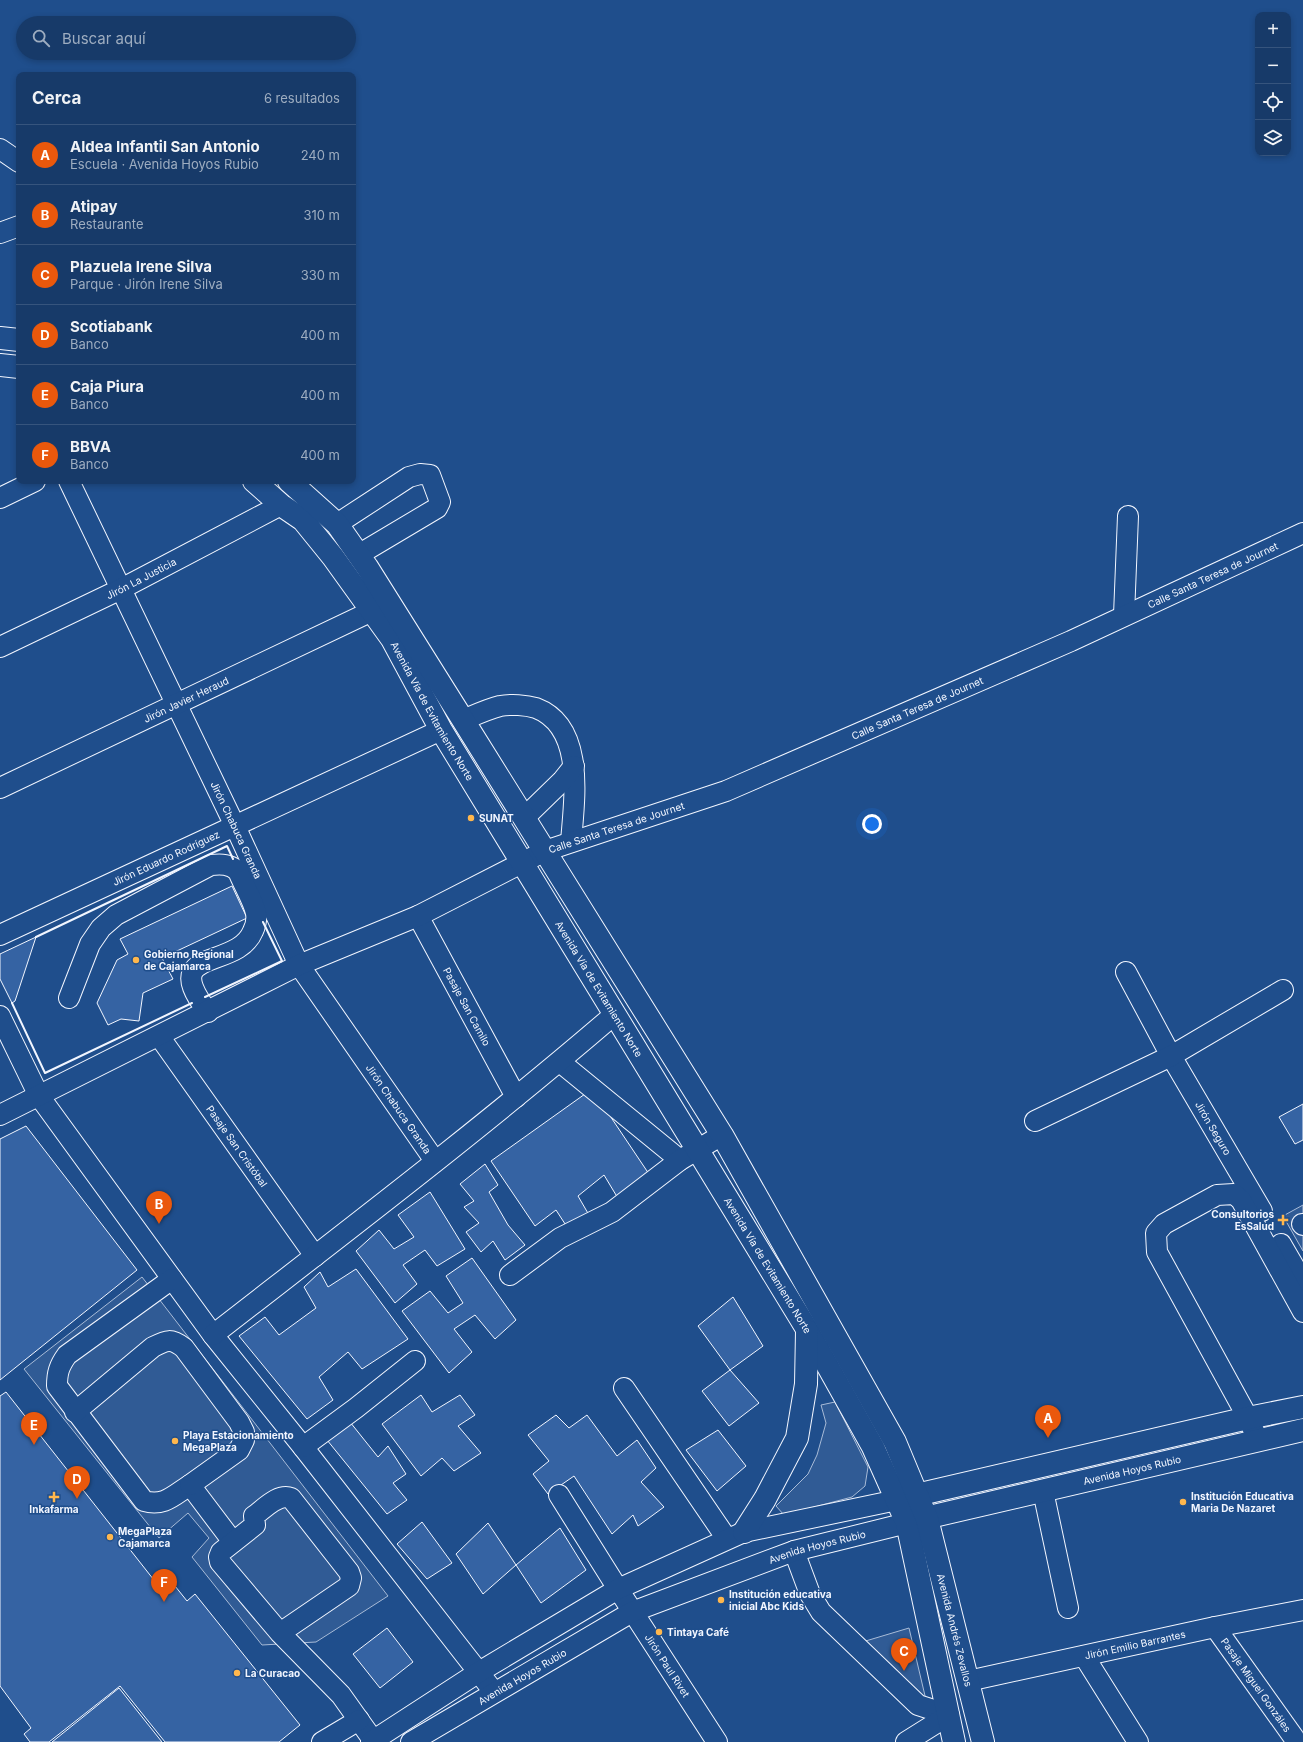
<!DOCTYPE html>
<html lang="es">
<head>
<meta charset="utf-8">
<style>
  :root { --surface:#173a69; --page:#244571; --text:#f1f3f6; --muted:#9eadc0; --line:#36547d; --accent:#ea580c }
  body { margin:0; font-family:Inter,sans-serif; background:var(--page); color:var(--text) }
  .controls { position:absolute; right:12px; top:12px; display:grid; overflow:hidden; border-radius:8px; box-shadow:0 2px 6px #0003 }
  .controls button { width:36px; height:36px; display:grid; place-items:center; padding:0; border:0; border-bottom:1px solid var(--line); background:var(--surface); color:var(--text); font:20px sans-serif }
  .you { position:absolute; left:872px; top:824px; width:14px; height:14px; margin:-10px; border:3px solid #fff; border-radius:50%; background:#1a73e8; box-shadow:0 0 0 6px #1a73e833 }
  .badge { display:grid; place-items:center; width:26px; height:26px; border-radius:50%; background:var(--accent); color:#fff; font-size:13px; font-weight:700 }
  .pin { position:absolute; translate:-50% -33px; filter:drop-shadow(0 1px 2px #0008) }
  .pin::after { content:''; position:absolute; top:21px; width:14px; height:12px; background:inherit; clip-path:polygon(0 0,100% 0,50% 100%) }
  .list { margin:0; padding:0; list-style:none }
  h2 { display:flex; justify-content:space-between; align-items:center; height:52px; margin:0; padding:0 16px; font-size:17px }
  h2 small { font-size:13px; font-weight:400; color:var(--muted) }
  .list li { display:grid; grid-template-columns:26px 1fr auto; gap:12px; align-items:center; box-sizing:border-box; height:60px; padding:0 16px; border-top:1px solid var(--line) }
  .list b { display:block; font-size:15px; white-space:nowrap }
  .list p { margin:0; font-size:13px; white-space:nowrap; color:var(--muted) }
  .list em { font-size:13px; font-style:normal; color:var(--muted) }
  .icon { flex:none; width:22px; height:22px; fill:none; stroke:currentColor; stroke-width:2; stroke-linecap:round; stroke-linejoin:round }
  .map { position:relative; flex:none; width:1303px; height:1742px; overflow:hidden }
  .search { position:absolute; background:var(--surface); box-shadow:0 2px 6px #0003; left:16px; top:16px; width:340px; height:44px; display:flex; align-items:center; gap:10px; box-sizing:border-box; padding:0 14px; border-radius:22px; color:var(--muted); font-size:15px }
  .panel { position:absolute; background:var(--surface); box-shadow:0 2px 6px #0003; left:16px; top:72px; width:340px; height:412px; border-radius:8px }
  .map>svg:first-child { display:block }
  .built { fill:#305b95; stroke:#a8bbd7 }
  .building { fill:#3563a3; stroke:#f2f6ff }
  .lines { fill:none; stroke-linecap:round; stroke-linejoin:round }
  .minor-casing { stroke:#f2f6ff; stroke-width:22 }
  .major-casing { stroke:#f2f6ff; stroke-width:24 }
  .highway-casing { stroke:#f2f6ff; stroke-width:24 }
  .minor { stroke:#1f4e8c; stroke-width:20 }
  .major { stroke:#1f4e8c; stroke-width:22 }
  .highway { stroke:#1f4e8c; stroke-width:22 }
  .wall { stroke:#f2f6ff; stroke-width:2 }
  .poi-dot { fill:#ffb74d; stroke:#1f4e8c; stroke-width:1.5 }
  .labels { text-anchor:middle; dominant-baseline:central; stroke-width:3; stroke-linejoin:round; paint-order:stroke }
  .street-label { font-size:10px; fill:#f2f6ff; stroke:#1f4e8c }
  .poi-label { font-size:10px; font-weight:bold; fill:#f2f6ff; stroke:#1f4e8c; text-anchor:start }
</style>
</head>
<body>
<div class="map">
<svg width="1303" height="1742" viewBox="0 0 1303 1742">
  <rect width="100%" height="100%" fill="#1f4e8c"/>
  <path class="built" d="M1303,1205V1251L1283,1216Z
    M142,1277L388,1596L316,1642L262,1645L192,1557L209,1538L188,1513L159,1538L24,1369Z
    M835,1402L868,1467L865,1486L852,1497L784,1515L776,1506L808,1474L817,1455L826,1423L821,1405Z
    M909,1628L926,1700L859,1643Z"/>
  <path class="building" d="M232,886L247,918L162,958L173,979L143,993L139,1021L121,1019L108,1025L97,1003L117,960L128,954L120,939Z
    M36,937L15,1001L12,1003L0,979V954Z
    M592,1089L651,1177L619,1200L604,1175L578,1196L589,1215L569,1230L556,1210L535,1226L491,1161Z
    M1303,1104V1140L1295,1144L1279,1117Z
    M26,1126L137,1270L0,1380V1139Z
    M485,1164L498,1185L489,1192L508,1225L525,1245L505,1260L493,1241L481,1252L466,1232L479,1223L464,1207L474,1201L460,1184Z
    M430,1192L465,1249L437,1266L425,1250L403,1265L417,1284L395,1303L356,1251L379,1230L394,1249L414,1237L398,1215Z
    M472,1258L516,1320L495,1339L475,1315L454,1329L472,1352L449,1373L402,1311L430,1291L448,1313L463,1303L446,1276Z
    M356,1269L408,1339L362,1369L348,1352L319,1377L333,1400L307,1419L239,1336L265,1317L279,1335L316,1308L304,1287L320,1272L328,1287Z
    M733,1297L763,1346L730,1370L698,1326Z
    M730,1370L759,1403L729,1426L702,1391Z
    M6,1392L161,1589L171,1581L187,1601L195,1594L300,1725L279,1742H165L120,1686L49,1742H30L24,1734L31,1728L0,1686V1396Z
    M421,1395L432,1412L460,1395L475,1415L458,1426L481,1453L454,1471L442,1458L421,1476L382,1424Z
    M556,1415L569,1428L587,1415L617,1456L637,1440L656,1468L641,1482L664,1507L638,1526L633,1515L612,1534L574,1476L548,1494L533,1474L549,1461L528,1435Z
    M350,1422L378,1457L388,1446L406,1474L393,1483L407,1500L387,1514L327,1440Z
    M718,1430L746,1466L717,1491L686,1450Z
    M422,1522L452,1563L427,1579L397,1544Z
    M488,1523L516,1565L483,1594L456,1554Z
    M560,1528L586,1570L541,1603L516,1565Z
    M387,1628L413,1662L380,1688L353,1654Z
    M119,1688L162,1742H52Z"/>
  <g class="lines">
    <defs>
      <g id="minor">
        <path d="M0,149L19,162"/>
        <path d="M0,233L19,226"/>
        <path id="s1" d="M69,481L235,826L299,965L435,1161"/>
        <path d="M0,498L35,481"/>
        <path d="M337,524L409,477L420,474L430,475L440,502L437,508L358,555"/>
        <path d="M1124,615L1128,516"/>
        <path id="s2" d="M0,647L121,589L281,505"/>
        <path d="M463,720C475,715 488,709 500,706C511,704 526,705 536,708C586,727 574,801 571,842"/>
        <path id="s3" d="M0,788L372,611"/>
        <path d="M525,817L562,781L574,766"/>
        <path id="s4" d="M418,916L516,1097"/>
        <path id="s5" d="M0,935L441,730"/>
        <path id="s6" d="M1126,972L1171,1056L1262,1211"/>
        <path d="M69,998L90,944L101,928L116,915L211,865C222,864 229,864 238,871C243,884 253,900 256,913C257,919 255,927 253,931C237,971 157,946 208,1012"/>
        <path d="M0,1016L39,1096L213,1335L303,1447L494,1692"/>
        <path id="s7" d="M159,1036L315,1256"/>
        <path d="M560,1062L680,1160"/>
        <path id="s8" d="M0,1115L299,965L418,916L545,851L726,791L1071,641L1303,533"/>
        <path d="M1035,1121L1171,1056L1283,990"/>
        <path d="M1302,1224L1303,1225"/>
        <path d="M1281,1244L1303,1282"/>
        <path d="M510,1275L560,1238L612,1212L680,1160L722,1135"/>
        <path d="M172,1279L67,1355C59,1366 57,1373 57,1386L144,1501C164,1507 174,1495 190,1485L233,1542"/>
        <path d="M213,1335C348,1230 485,1126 615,1014"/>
        <path d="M624,1388L727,1539"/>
        <path d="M75,1412L153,1347C167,1340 171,1338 184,1348L239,1422L244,1432V1440L239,1450L190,1485"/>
        <path d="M1258,1440L1248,1418L1157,1252L1156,1233L1164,1224L1217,1195L1234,1194L1241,1200L1303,1312"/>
        <path d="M303,1447L356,1408L415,1361"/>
        <path d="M1043,1491L1068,1608"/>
        <path id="s9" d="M559,1495L618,1589L717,1742"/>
        <path d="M794,1551L810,1594L821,1612L918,1705L949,1715"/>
        <path id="s10" d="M1215,1627L1297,1742"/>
        <path d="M280,1633L349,1586L351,1578L349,1572L291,1498C278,1493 264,1509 254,1516L255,1525L221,1552L219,1557L220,1562L280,1633L341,1695L373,1740"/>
        <path d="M1084,1656L1138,1742"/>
        <path id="s11" d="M968,1681L1215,1627L1303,1610"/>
        <path d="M322,1742L359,1720"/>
        <path d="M371,1742L479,1672L618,1589L744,1532L897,1500"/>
        <path id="s12" d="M411,1742L632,1612L794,1551L907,1523"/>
        <path d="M906,1742L949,1715"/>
      </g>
      <g id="major">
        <path d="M899,1499L1248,1418L1303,1407"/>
        <path id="s13" d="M908,1522L1303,1430"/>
      </g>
      <g id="highway">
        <path d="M0,338L19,340"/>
        <path d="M0,365L19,367"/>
        <path id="s14" d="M254,481L281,505L303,520L333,557L392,639L441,730L807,1329L873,1447L907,1523L954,1742"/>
        <path id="s15" d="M289,481L337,524L367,567L463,720L722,1135L895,1442L927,1519L983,1742"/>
        <path d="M744,1532L765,1499L797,1438L806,1384L807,1331"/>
      </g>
    </defs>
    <use href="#minor" class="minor-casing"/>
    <use href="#major" class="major-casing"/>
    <use href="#highway" class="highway-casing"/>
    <use href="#minor" class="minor"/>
    <use href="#major" class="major"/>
    <use href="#highway" class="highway"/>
    <path class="wall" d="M36,937L227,846L233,859
      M205,997L282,961L263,922
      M12,1003L45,1073L192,1003"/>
  </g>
  <g class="poi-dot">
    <circle cx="471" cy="818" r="4"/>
    <circle cx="136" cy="960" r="4"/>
    <path d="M1281 1214h4v4h4v4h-4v4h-4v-4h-4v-4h4z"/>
    <circle cx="175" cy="1441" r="4"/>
    <path d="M52 1491h4v4h4v4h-4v4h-4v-4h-4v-4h4z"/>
    <circle cx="1183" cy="1502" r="4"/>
    <circle cx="110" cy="1537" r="4"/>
    <circle cx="721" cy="1600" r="4"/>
    <circle cx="659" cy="1632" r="4"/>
    <circle cx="237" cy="1673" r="4"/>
  </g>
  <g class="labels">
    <g class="street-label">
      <text stroke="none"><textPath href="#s8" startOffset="1329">Calle Santa Teresa de Journet</textPath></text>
      <text stroke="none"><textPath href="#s2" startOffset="157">Jirón La Justicia</textPath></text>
      <text stroke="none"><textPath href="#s3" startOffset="206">Jirón Javier Heraud</textPath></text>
      <text stroke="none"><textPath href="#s8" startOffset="1005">Calle Santa Teresa de Journet</textPath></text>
      <text stroke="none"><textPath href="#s14" startOffset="294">Avenida Vía de Evitamiento Norte</textPath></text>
      <text stroke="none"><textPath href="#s8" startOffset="681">Calle Santa Teresa de Journet</textPath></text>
      <text stroke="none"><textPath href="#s1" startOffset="387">Jirón Chabuca Granda</textPath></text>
      <text stroke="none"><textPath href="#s5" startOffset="183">Jirón Eduardo Rodríguez</textPath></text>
      <text stroke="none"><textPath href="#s14" startOffset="618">Avenida Vía de Evitamiento Norte</textPath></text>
      <text stroke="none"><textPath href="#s4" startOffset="103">Pasaje San Camilo</textPath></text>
      <text stroke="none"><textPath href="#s1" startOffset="711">Jirón Chabuca Granda</textPath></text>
      <text stroke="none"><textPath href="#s6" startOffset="179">Jirón Seguro</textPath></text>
      <text stroke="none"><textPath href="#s7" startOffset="135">Pasaje San Cristóbal</textPath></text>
      <text stroke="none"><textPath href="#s14" startOffset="942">Avenida Vía de Evitamiento Norte</textPath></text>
      <text stroke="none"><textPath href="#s13" startOffset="230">Avenida Hoyos Rubio</textPath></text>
      <text stroke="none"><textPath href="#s12" startOffset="453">Avenida Hoyos Rubio</textPath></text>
      <text stroke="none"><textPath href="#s15" startOffset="1337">Avenida Andrés Zevallos</textPath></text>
      <text stroke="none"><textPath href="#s11" startOffset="171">Jirón Emilio Barrantes</textPath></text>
      <text stroke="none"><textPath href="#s9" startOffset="202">Jirón Paul Rivet</textPath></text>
      <text stroke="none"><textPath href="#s12" startOffset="129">Avenida Hoyos Rubio</textPath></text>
      <text stroke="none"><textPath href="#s10" startOffset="71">Pasaje Miguel Gonzáles</textPath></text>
    </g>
    <g class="poi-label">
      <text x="479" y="818">SUNAT</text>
      <text x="144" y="954">Gobierno Regional<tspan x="144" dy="12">de Cajamarca</tspan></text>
      <text x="1274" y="1214" text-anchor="end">Consultorios<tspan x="1274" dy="12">EsSalud</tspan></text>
      <text x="183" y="1435">Playa Estacionamiento<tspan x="183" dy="12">MegaPlaza</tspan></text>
      <text x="1191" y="1496">Institución Educativa<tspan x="1191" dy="12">Maria De Nazaret</tspan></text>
      <text x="54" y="1509" text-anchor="middle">Inkafarma</text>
      <text x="118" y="1531">MegaPlaza<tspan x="118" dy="12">Cajamarca</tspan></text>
      <text x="729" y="1594">Institución educativa<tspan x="729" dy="12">inicial Abc Kids</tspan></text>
      <text x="667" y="1632">Tintaya Café</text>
      <text x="245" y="1673">La Curacao</text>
    </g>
  </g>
</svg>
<div class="controls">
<button>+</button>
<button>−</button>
<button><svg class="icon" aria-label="locate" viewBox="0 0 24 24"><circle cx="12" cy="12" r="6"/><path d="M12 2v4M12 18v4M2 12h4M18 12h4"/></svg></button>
<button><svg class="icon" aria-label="layers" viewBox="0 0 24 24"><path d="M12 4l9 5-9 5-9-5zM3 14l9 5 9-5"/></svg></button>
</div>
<div class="you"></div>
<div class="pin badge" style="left:1048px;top:1438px">A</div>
<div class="pin badge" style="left:159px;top:1224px">B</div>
<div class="pin badge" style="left:904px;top:1671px">C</div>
<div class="pin badge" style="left:77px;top:1499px">D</div>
<div class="pin badge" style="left:34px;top:1445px">E</div>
<div class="pin badge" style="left:164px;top:1602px">F</div>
<div class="search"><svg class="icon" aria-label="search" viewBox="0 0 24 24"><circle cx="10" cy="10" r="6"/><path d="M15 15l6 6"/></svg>Buscar aquí</div>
<section class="panel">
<h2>Cerca<small>6 resultados</small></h2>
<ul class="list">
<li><span class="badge">A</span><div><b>Aldea Infantil San Antonio</b><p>Escuela · Avenida Hoyos Rubio</p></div><em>240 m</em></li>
<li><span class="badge">B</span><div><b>Atipay</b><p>Restaurante</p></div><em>310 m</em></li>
<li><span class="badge">C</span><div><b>Plazuela Irene Silva</b><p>Parque · Jirón Irene Silva</p></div><em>330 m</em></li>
<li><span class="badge">D</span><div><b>Scotiabank</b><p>Banco</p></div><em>400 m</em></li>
<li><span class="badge">E</span><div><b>Caja Piura</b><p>Banco</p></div><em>400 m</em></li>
<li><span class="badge">F</span><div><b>BBVA</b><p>Banco</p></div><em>400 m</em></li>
</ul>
</section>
</div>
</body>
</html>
